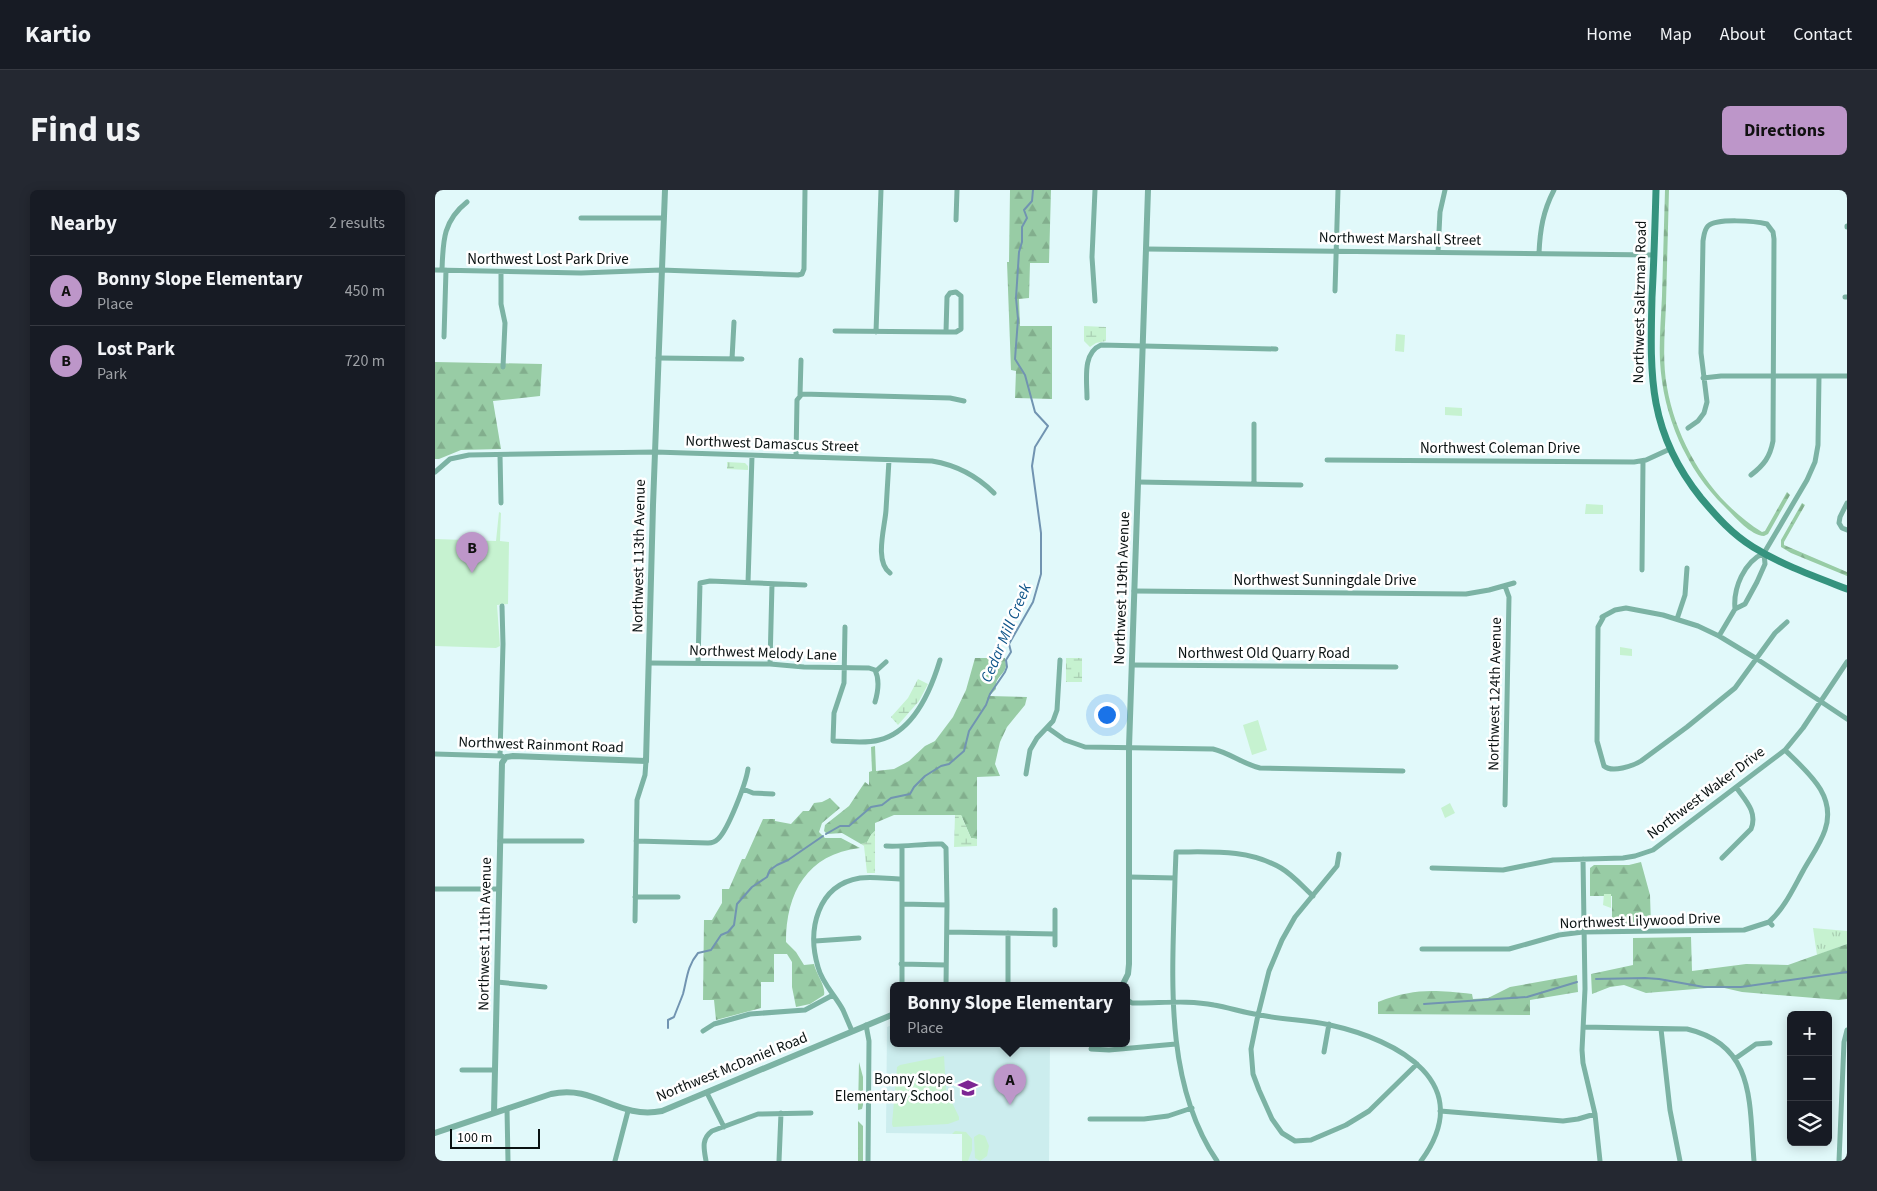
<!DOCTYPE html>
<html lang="en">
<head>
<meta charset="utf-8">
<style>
  :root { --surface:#171b24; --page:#242831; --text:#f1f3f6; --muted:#9ea1a6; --line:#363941; --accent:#bd96c9 }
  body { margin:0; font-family:"Source Sans 3",sans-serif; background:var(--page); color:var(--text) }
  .controls { position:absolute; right:15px; bottom:15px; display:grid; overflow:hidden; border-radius:8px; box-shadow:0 2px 12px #0003 }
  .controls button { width:45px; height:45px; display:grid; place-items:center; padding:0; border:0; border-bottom:1px solid var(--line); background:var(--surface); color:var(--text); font:25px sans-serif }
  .scale { position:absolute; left:15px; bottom:12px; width:90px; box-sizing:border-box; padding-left:5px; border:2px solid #0a1212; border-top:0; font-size:14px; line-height:18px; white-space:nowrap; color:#0a1212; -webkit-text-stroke:4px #fff; paint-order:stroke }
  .you { position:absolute; left:671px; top:524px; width:18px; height:18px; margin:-12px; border:4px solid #fff; border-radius:50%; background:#1a73e8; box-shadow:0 0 0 8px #1a73e833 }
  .badge { display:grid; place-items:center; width:32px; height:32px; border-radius:50%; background:var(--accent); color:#111; font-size:16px; font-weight:700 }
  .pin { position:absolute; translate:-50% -41px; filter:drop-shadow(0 1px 2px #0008) }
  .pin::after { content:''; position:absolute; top:26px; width:18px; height:15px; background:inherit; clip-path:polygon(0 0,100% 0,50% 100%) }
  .popup { position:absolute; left:455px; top:792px; width:240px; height:65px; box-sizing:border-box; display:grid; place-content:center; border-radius:8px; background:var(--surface); filter:drop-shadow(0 1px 4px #0005); font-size:16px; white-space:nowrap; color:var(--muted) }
  .popup b { font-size:19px; color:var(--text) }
  .popup::after { content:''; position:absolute; left:50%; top:100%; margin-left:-10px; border:10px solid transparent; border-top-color:var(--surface) }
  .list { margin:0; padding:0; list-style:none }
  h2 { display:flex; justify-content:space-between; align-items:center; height:65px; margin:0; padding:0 20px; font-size:21px }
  h2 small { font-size:16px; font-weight:400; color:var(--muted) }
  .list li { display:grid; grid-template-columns:32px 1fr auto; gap:15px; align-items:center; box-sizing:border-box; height:70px; padding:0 20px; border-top:1px solid var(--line) }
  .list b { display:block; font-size:19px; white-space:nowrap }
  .list p { margin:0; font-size:16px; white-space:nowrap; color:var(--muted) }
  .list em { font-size:16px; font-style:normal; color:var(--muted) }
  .icon { flex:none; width:28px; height:28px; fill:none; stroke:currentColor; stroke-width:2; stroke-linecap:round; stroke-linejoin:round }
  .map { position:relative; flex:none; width:1412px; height:971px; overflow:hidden; border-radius:8px }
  header { display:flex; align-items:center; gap:30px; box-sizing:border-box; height:70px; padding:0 25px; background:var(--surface); border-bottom:1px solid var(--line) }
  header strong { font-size:24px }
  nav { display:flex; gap:28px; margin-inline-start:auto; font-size:18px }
  .intro { display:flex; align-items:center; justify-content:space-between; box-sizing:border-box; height:120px; padding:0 30px }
  h1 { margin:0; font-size:35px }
  .button { padding:12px 22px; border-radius:8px; background:var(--accent); color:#111; font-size:18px; font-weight:700 }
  main { display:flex; gap:30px; padding:0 30px }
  aside { flex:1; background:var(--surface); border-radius:8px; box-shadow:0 2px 12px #0003 }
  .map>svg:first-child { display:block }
  .built { fill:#ccedee }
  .grass { fill:url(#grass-tufts) }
  .forest { fill:url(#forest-firs) }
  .wetland { fill:url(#wetland-marsh) }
  .green { fill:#c6f2d0 }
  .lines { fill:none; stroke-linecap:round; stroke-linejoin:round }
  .stream { stroke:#7194b1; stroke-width:2 }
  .minor { stroke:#7cb3a4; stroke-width:5 }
  .tertiary { stroke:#7cb3a4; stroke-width:6 }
  .secondary { stroke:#35937e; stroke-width:7 }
  .labels { text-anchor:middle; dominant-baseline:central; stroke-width:5; stroke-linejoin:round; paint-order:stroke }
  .street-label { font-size:15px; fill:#0a1212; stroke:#fff }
  .poi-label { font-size:15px; fill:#0a1212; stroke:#fff; text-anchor:end }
  .water-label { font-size:16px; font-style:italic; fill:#11568a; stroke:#fff }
</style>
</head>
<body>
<header>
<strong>Kartio</strong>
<nav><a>Home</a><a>Map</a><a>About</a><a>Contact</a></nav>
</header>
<div class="intro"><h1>Find us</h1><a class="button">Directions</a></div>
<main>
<aside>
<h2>Nearby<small>2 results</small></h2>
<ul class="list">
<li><span class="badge">A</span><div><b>Bonny Slope Elementary</b><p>Place</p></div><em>450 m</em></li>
<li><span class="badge">B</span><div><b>Lost Park</b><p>Park</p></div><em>720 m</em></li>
</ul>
</aside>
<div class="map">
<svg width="1412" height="971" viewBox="0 0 1412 971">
  <defs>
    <pattern id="grass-tufts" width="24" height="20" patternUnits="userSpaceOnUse" patternTransform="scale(1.25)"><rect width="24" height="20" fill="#c6f2d0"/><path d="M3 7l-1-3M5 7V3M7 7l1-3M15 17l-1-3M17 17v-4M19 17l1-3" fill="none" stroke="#a9ceb2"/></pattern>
    <pattern id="forest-firs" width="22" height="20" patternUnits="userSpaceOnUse" patternTransform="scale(1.25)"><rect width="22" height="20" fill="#98cca5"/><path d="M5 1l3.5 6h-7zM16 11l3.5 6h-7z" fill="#82ae8d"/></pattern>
    <pattern id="wetland-marsh" width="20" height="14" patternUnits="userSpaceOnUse" patternTransform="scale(1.25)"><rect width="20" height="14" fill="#c6f2d0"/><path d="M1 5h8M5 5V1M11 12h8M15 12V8" fill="none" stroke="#a9ceb2"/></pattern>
  </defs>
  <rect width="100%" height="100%" fill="#e1f9fa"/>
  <path class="built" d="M459,834V854H615L614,971H527V944L451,943L452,837Z"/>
  <path class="grass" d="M1378,738L1412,741V754L1382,765Z"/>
  <path class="forest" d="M575,0H616L614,73H595L594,108L584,109L585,136H617V209L580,208L581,181L576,180L572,72H574Z
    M1230,0H1234C1233,38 1232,76 1231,114C1230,142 1227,170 1232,197C1242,255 1277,311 1327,342L1330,341L1352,302L1355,305L1333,344L1329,346C1315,345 1300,327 1290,317C1251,279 1228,226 1225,171C1224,150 1226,128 1227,106C1228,71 1229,35 1230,0Z
    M0,172L107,174L105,206L58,211L66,259L26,260L4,269H0Z
    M1367,313L1370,315L1349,352V355L1412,382V386L1356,363L1346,357V350Z
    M540,468H570C570,471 571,474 571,476C570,485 559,487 561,499L554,506L592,507L590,515L572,537L565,552L560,574L565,586L542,587V649L536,648L526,625H459L440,633V641L436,645L432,653L426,654L407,643L392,644L389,641L390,635L414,616L430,592L434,595V582L437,581L436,557L440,556L441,581L459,579L474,571L490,556L500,551L518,527L531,500Z
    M395,608L405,618L387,633L384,642L390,648H406L425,658C372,664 351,703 351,752L361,762L369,775L379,774C381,784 391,796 389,805L375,814L361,817L357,797V772L352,764H339V792H326V818L281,830L279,810H268L269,730H277L287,713V699H294L307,669H310L328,629H340V631L356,634L368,621H374L379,613L387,612Z
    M1206,672L1215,705L1216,736L1177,737V706H1155V678L1159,675H1194Z
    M1256,747L1257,781L1311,774L1353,775L1412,754V809L1404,810L1307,802L1285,797L1211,803L1189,795L1175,797L1157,804L1156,784L1198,775V748Z
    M1142,785L1143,802L1095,810V825L943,824V812C980,798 998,800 1037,804L1038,809L1053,808L1075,797Z
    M424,872L428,887V915L427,919L423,920Z
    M423,931L428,936V971H423Z"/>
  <path class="wetland" d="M649,136L671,137V151L661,153L655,157L649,151Z
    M292,272L310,273L313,276V280L292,279Z
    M631,468H647V492H631Z
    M483,489L493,494L484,511L463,535L456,527L473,508Z
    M520,625H526L536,648L542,649V656L519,657Z
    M440,641V683H432L429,656L426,654L432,652L436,645Z"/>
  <path class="green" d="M961,144L970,145L969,162L960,161Z
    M1010,217L1027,218V226L1010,225Z
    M1151,314L1168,315V324H1150Z
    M64,322L66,323L65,351L74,352L73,414L62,415L65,456L61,458L0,456V349L61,351Z
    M1185,457L1197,459V466L1185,465Z
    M823,530L832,560L817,565L808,535Z
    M1015,613L1020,623L1010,628L1006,618Z
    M1169,704H1176V718L1168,715Z
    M509,866L511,900L524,927V930L513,934L458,937L457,934L462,877L465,875Z
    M520,941L531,942L537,949V960L533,971H527V944H517Z
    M544,944L550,946L554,956L552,966L545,971L540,968L539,947Z"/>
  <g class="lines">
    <path class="stream" d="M391,644L405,636H414L436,617L447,615L456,608L475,604L479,597L490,586L506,576L514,574L529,561L534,541L551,515L555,504L570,482L572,477L571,470L576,462L574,454L598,412L606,384V343L597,276L600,257L613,236L600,222L590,185L580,169L583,129L581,108L584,62L587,52V37L592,28L589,20L597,11L598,0
      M1161,789L1210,788L1224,789L1269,797H1306L1412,782
      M989,814L1092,807L1142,792
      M233,838V830L239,827C242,819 245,812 248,804C252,789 252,776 263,763L276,760L286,745L293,742L299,735L302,714L317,697L332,687L335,680L342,675L353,670L388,646"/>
    <path class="minor" d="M660,0L657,67L660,111
      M146,28H228
      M521,30L522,0
      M1412,36V37
      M711,59L1219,65
      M1003,62L1005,22L1010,0
      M1104,63C1105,40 1108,21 1119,0
      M0,80L146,83L226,80L363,85L367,84L369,79L370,0
      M7,80C8,51 8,31 32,12
      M66,82V114L70,133L68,177
      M900,101L903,0
      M1410,107H1412
      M400,141L511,142H521L526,139V106L521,102L515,103L512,107L511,142
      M441,142L446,0
      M9,147L11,80
      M223,168L307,169
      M297,169L299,132
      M1268,188L1286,186H1412
      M365,205L366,170
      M652,208C652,190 647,163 666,155L841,159
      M1253,238L1263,231L1269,223L1272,212L1266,163L1268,51C1269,46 1269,40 1273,36C1282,28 1320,31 1332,34L1338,42L1339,49L1338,251C1335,267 1329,275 1316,285
      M65,265L66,313
      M361,267L362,210L367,204L515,208L529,211
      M454,270C453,286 452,303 451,320C450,337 439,371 455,383
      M892,270L1199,272L1211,270L1235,259
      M0,282L15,269L34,265L220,262L497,271C521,275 542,286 559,303
      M703,292L866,295
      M819,294V234
      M1412,313L1405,327L1404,333L1407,338L1412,340
      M1207,380L1208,271
      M313,393L317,266
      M699,401L1031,404L1054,400L1079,393
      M1300,419C1298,398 1309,372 1329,363
      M1167,427L1180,420L1191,418L1228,425L1263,436L1284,446L1322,469L1412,529
      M1168,428L1163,437L1162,551L1169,576C1177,583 1198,576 1206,571L1252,537L1300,498L1340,443L1352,432
      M1242,429L1250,405L1252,378
      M410,437L409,493L399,523L398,551C413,551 430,554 444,550C478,542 496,500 505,470
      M1284,446L1300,419L1310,414L1322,392L1330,374L1329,363L1372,290L1380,272L1383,255L1384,186
      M214,473L335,474L369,477L434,478L440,480C445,490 443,502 440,512
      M263,473L265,393L275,391L370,395
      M335,474L337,394
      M697,475L961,477
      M441,481L451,472
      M613,538L630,550L650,557L778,559C795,563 808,574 825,578L968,581
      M0,564L67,566
      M65,565L68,454L67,416
      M591,584L595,560L602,548L618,531L622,520L625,470
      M308,599L318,603L338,604
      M1070,615L1074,407L1070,396
      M65,651H147
      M201,651L273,653C277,653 280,652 283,649C293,640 311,593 313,579
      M451,656C468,657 485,654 503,654H507L511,658L512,715L511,796
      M904,664L902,676L860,727L847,750L834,781L823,825L816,859L818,884L824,900L837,929L847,943L860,951L876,950L911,935L934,921L982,874
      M1287,668L1316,639C1323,622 1310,610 1301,597
      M1148,669L1150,799L1147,860L1148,873L1160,924L1165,971
      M997,678L1068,680L1118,670L1188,668L1200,666L1218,660L1350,560L1368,538L1412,472
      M694,687L740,688L741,662C777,662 813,659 846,678C858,685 868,697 878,706
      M740,688C738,780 727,890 782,971
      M0,699H64
      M200,707H243
      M467,714L512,715
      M620,720V755
      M200,731L202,610L210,585L211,571
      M1337,735L1334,732C1349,719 1358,699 1368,681C1375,668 1385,655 1390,640C1402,605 1372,582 1350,560
      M512,742L620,744
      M380,751L424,748
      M987,759H1074L1124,745L1148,742L1309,740L1334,732
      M466,774L511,775
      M62,792L110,797
      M467,796V657
      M573,796V743
      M691,809L697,813H703C728,813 754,810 779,815C796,818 813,824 831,826C852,830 874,830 895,835C963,850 1043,893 986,971
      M431,835L434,851L433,971
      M1148,837L1252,839C1321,855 1314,914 1319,971
      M1226,839L1235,920L1245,971
      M268,841L279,834L315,824L370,820L398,805
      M417,841C414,834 411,827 408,820C400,805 387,793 383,777C372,740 382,695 425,688C438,686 454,689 467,689
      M656,859L674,860L741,854
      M889,862L894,834
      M1301,868L1321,854L1335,853
      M27,880H60
      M272,903L289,937
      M72,919L73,971
      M1005,921L1128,931L1143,929L1160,924
      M655,929H709L733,926L757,918
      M180,971L193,921
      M271,971C269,959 266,949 277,941L323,924L376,923
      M344,971L346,923
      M1404,971L1409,852L1412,840"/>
    <path class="tertiary" d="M687,796L693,784L694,774V557L713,0
      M59,923L67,573L71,567L78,566L211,571L218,315L230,0
      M0,943L116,904C161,894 182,930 227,921L459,824"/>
    <path class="secondary" d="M1221,0C1220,36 1219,71 1217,107C1215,186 1213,242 1266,308C1282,327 1297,344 1318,357C1347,375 1381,387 1412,399"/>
  </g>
  <defs>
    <symbol id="school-bare" viewBox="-9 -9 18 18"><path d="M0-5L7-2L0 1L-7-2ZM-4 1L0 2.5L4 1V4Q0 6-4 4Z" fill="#7d2593" stroke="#fff" stroke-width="2.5" paint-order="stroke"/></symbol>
  </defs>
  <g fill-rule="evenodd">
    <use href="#school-bare" x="519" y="884" width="28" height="28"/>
  </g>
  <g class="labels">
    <g class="street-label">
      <text transform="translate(965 49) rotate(1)">Northwest Marshall Street</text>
      <text x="113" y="69">Northwest Lost Park Drive</text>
      <text transform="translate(1205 112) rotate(-89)">Northwest Saltzman Road</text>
      <text transform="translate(337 254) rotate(2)">Northwest Damascus Street</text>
      <text x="1065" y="258">Northwest Coleman Drive</text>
      <text transform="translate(204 366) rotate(-89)">Northwest 113th Avenue</text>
      <text x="890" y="390">Northwest Sunningdale Drive</text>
      <text transform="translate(687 398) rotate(-88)">Northwest 119th Avenue</text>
      <text transform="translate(328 463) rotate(2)">Northwest Melody Lane</text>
      <text x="829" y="463">Northwest Old Quarry Road</text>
      <text transform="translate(1060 504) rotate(-89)">Northwest 124th Avenue</text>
      <text transform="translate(106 555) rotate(2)">Northwest Rainmont Road</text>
      <text transform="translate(1271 603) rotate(-37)">Northwest Waker Drive</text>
      <text transform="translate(1205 731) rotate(-2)">Northwest Lilywood Drive</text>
      <text transform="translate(50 744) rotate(-89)">Northwest 111th Avenue</text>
      <text transform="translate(297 877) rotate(-22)">Northwest McDaniel Road</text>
    </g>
    <g class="poi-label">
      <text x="518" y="889">Bonny Slope<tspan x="518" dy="17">Elementary School</tspan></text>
    </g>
    <g class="water-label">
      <text transform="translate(571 443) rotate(-67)">Cedar Mill Creek</text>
    </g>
  </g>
</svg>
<div class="controls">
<button>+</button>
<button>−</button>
<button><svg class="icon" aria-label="layers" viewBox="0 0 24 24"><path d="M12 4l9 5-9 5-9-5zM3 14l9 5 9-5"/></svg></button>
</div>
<div class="scale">100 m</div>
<div class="you"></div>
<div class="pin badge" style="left:575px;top:915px">A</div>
<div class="popup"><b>Bonny Slope Elementary</b>Place</div>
<div class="pin badge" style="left:37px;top:383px">B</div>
</div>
</main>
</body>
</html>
